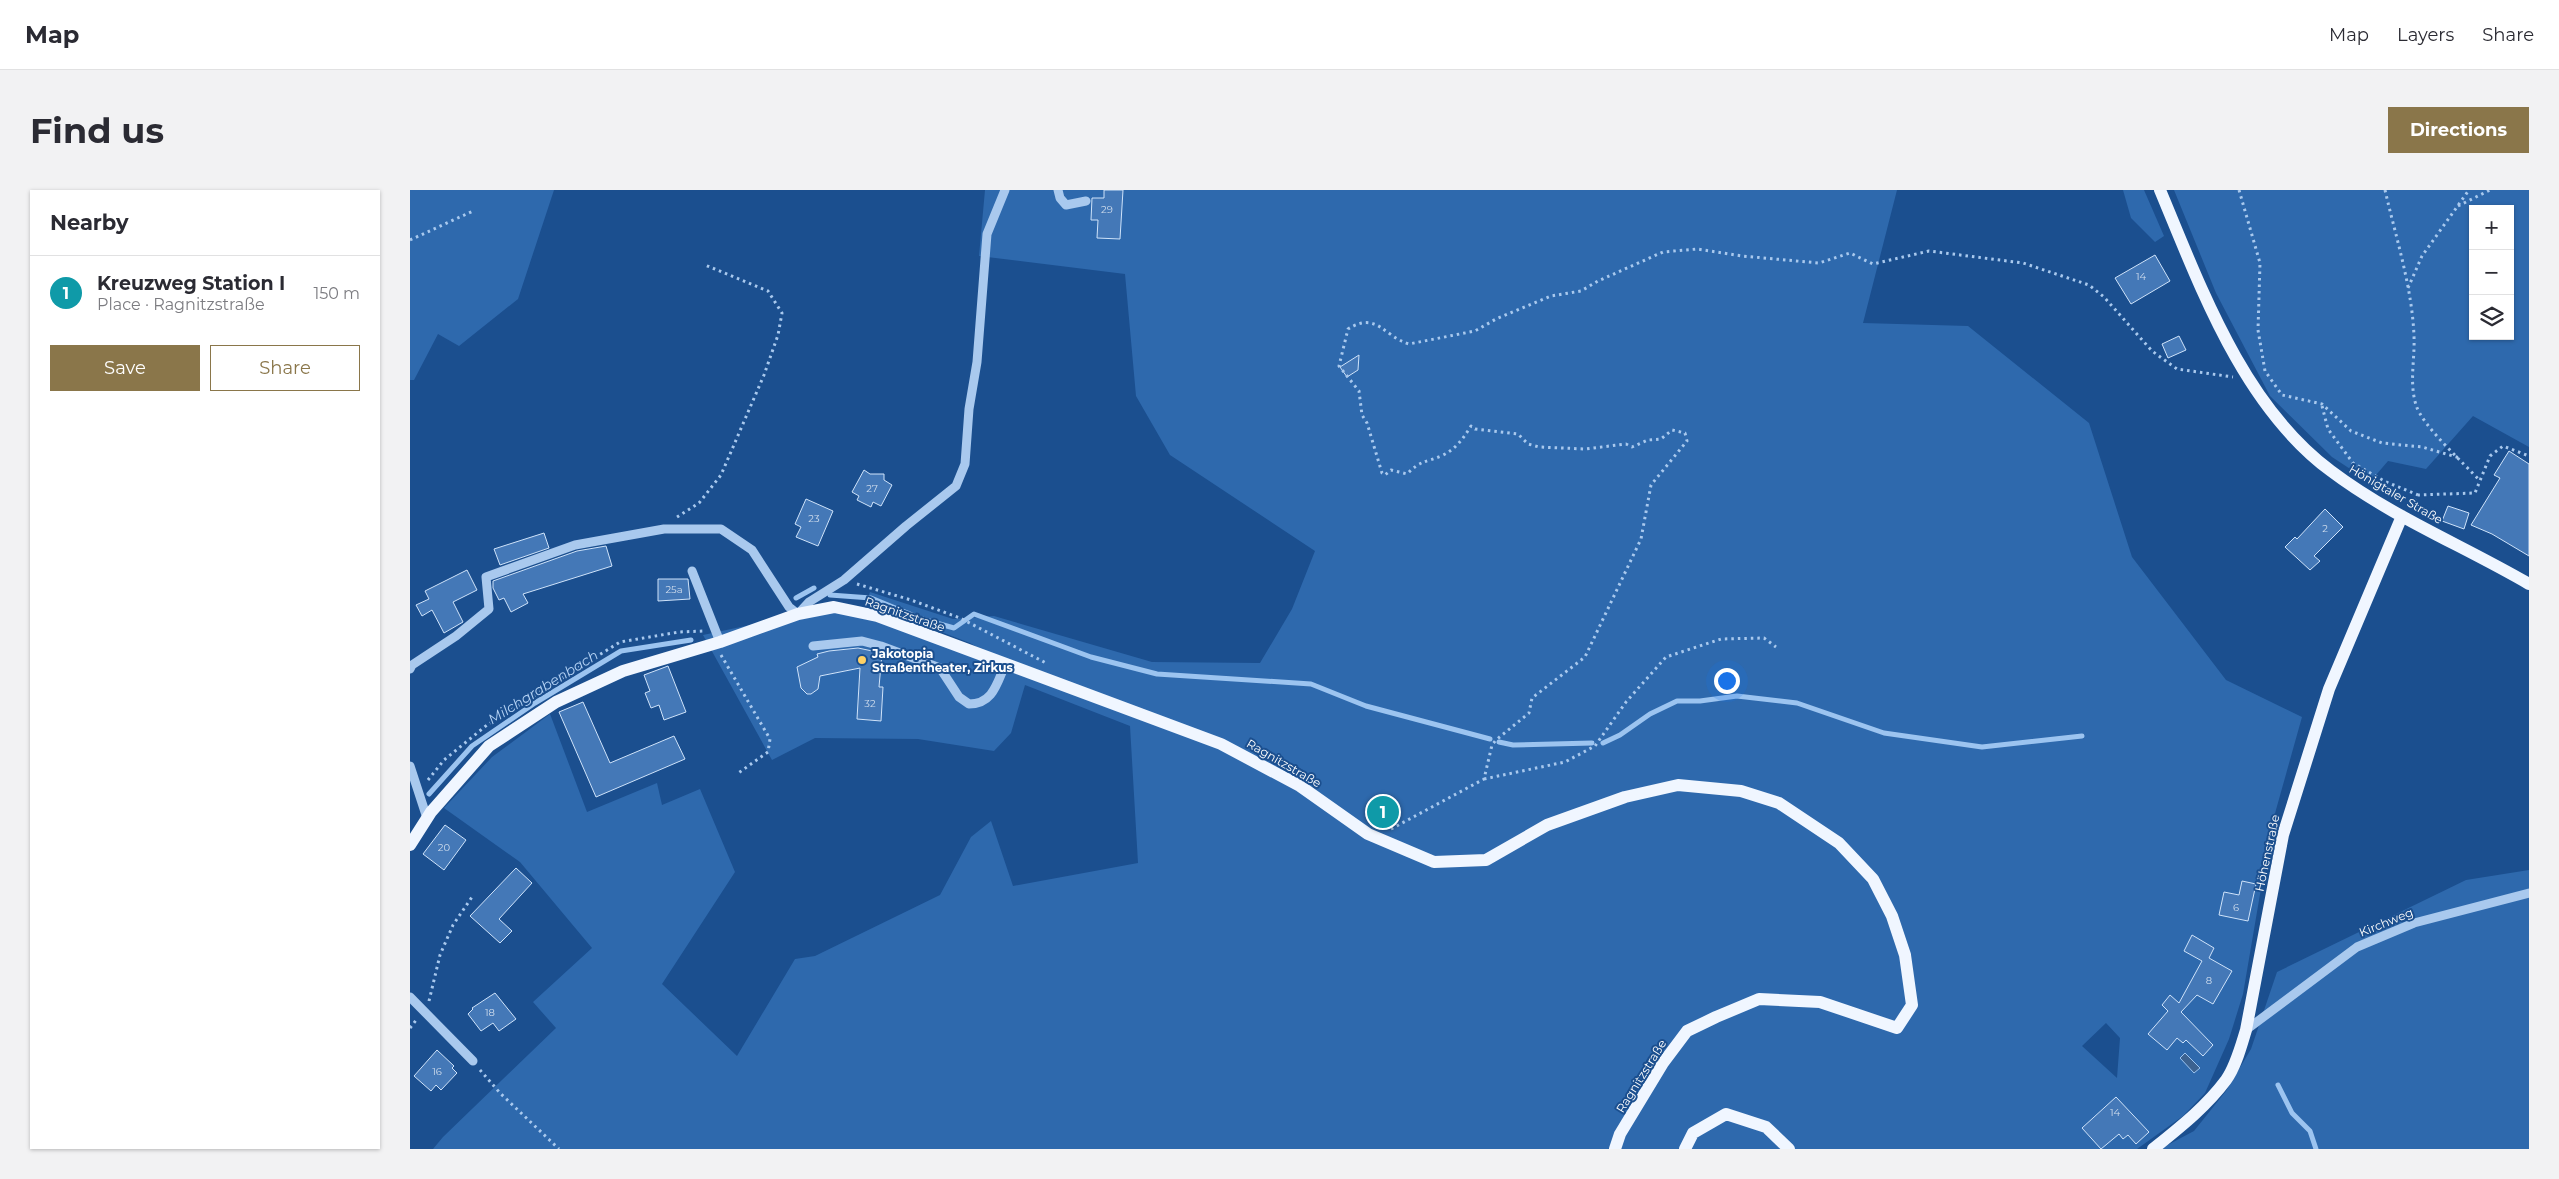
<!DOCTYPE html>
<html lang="en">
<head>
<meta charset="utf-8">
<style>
  :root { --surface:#fff; --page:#f2f2f3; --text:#2b2b33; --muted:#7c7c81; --line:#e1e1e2; --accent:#8a764a }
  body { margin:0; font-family:Montserrat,sans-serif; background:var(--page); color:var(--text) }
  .controls { position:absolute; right:15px; top:15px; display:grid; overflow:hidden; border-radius:0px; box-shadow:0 1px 4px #0004 }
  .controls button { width:45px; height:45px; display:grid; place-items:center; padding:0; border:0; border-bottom:1px solid var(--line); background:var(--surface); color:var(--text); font:25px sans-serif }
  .you { position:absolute; left:1316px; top:490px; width:18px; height:18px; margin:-12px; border:4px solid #fff; border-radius:50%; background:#1a73e8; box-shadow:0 0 0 8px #1a73e833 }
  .badge { display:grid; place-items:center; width:32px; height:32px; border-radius:50%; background:var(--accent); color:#fff; font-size:16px; font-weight:700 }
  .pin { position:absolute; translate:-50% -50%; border:2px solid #fff; box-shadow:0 1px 5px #0006 }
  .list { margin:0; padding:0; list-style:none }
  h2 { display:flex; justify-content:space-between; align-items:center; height:65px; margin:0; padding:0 20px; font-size:21px }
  h2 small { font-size:16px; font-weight:400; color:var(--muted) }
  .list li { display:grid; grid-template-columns:32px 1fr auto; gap:15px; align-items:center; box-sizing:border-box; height:75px; padding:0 20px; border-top:1px solid var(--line) }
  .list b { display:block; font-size:19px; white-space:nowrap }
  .list p { margin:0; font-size:16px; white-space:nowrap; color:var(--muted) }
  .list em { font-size:16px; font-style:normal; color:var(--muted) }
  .actions { display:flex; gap:10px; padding:15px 20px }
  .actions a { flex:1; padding:11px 0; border:1px solid var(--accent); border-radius:0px; text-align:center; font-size:18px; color:var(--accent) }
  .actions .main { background:var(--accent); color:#fff }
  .icon { flex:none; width:28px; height:28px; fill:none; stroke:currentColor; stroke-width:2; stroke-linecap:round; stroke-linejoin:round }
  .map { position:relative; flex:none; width:2119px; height:959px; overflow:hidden; border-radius:0px }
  header { display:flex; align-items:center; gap:30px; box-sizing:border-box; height:70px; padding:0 25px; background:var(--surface); border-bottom:1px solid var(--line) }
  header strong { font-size:24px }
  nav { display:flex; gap:28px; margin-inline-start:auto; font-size:18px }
  .intro { display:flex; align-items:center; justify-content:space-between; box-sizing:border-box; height:120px; padding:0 30px }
  h1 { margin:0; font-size:35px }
  .button { padding:12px 22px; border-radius:0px; background:var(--accent); color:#fff; font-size:18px; font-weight:700 }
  main { display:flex; gap:30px; padding:0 30px }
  aside { flex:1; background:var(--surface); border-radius:0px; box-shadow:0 1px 4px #0004 }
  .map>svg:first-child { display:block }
  .green { fill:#2e69ad; fill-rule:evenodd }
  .water { fill:#3c6290; stroke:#9cc4f0 }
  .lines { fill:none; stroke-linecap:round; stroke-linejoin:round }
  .stream { stroke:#9cc4f0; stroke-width:5 }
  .building { fill:#4478b7; stroke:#cfe3fa }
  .path { stroke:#a9c9ee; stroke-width:3; stroke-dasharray:2.5 4; stroke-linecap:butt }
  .minor { stroke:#a9c9ee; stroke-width:9 }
  .major { stroke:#f0f6ff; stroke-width:12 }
  .poi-dot { fill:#ffd166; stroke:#1b4f8f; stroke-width:2 }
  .labels { text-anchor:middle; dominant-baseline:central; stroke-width:4; stroke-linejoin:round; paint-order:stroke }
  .number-label { font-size:10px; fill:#d0dded }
  .street-label { font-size:12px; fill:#fff; stroke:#1b4f8f }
  .poi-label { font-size:12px; font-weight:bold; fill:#fff; stroke:#1b4f8f; text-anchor:start }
  .water-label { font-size:14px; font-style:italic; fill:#b5d3f5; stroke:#1b4f8f }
</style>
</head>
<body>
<header>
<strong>Map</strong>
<nav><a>Map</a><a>Layers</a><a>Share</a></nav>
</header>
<div class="intro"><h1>Find us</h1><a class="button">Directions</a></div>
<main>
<aside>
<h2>Nearby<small></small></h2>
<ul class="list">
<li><span class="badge" style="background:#0f9aa8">1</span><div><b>Kreuzweg Station I</b><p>Place · Ragnitzstraße</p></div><em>150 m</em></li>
</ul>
<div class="actions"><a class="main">Save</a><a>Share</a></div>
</aside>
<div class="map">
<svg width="2119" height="959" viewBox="0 0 2119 959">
  <rect width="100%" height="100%" fill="#1b4f8f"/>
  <path class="green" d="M0,0H144L108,109L49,156L28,144L4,190H0Z
    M575,0H1487L1453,133L1558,136L1679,233L1722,367L1816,490L1892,527L1862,634L1833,804L1819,849L1795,903L1773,926L1727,959H23L33,947L146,838L123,812L182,758L110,672L34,618L82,567L140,524L177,622L247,593L252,615L290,599L325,682L252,794L327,866L385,769L405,766L530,705L561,647L581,631L603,696L728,673L720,536L615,495L601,543L584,561L508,549L405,548L362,570L293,445L424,417L592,472L560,453L456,413L460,402L543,429L584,426L742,472L850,473L882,419L905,361L760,265L726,206L715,84L569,66ZM1696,833L1710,848L1707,888L1672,856Z
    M1713,0H1734L1754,46L1745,52L1721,28Z
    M1764,0H2119V257L2063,226L2016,279L1978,271L1960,292L1922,267L1860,206L1806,103ZM2063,19H2100V146H2063Z
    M2119,680V959H1750L1784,941L1816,901L1841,859L1867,782L2056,690Z"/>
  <path class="water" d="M1775,863L1790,878L1784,883L1770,868Z"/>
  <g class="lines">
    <path class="stream" d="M420,405L461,408L512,429L544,438L564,424L681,467L747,484L901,494L956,516L1080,549
      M386,408L404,398
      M1089,552L1103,555L1182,553
      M1193,553L1210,545L1240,524L1267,511H1290L1327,506L1387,513L1474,543L1572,557L1672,546
      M19,604L62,556L125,513L211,461L281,450
      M1868,895L1882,923L1900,941L1906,959"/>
  </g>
  <path class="building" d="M694,0H713L710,49L687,48L688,30H681L682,8H694Z
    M1745,65L1760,91L1721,114L1705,88Z
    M1769,146L1776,160L1758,168L1752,154Z
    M949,165L948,180L937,187L930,177Z
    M2099,261L2119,274V366L2082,344L2061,335L2090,288L2084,285Z
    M454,280L460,284H474V290L482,295L471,316L463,312L461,317L447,310L449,306L442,302Z
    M396,309L423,321L408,356L386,347L391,337L385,334Z
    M2038,316L2059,323L2054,339L2032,331Z
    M1915,319L1933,337L1904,366L1910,371L1900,380L1875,357L1885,347L1887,349Z
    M134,343L139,358L90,375L84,359Z
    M196,356L202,376L113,404L118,413L101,422L94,408L89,410L83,398V391L167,361Z
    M57,380L67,400L43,412L53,432L34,443L22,420L12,426L6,415L19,409L15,401Z
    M248,389H278L280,409L248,411Z
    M448,458L472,463L469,497H473L471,531L447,529L450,478L410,486L408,499L401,504H397L391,498L387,477L408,467L407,464L419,461Z
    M258,476L276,522L254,530L249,515L241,518L235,503L240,501L234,485Z
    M173,512L200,573L264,546L275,569L186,607L149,522Z
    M35,635L56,650L34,680L13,664Z
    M106,678L122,693L89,729L102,741L90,753L60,726Z
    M1832,691L1846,694L1838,731L1809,725L1814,702L1829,705Z
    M1782,745L1804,758L1799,768L1822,781L1803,814L1787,805L1771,822L1803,855L1793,866L1776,850L1773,853L1767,848L1757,860L1738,844L1758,821L1752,815L1760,805L1769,813L1792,771L1774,761Z
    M85,803L106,829L89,841L83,833L71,841L58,824L63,819L62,818Z
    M27,860L44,876L42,878L47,883L31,900L26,895L21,901L4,886Z
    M1706,907L1739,942L1726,954L1718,945L1713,949L1709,944L1691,959L1672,938Z"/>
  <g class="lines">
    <path class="path" d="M1829,0L1850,73L1848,140L1855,181L1872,205L1912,214L1941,241L1972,253L2012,257L2050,268
      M1975,0C1986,48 2002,97 2004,146C2005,170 1999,192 2006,215C2013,237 2053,272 2070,291
      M2048,16L2080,0
      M0,50L63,21
      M1998,98L2012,66L2059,0
      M1912,216L1918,239L1943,273L1974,291L2008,305
      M2000,316L2008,305L2065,303L2080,266L2093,256L2119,266
      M267,327L289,313L311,285L354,185L368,145L372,123L358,101L295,75
      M447,394L501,410L550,428L636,473
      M311,465L360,549L358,562L327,584
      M1074,589L1155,572L1185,556L1216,512L1256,467L1311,449L1354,448L1366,457
      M18,590L34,570L77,535L210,452L269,442L294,441
      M981,639L1074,589L1082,555L1086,550L1119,523L1122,508L1175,467L1231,349L1241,295L1277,251L1275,243L1262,240L1251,249L1238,250L1222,257L1216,254L1175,259L1129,257L1118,254L1108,244L1065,239L1061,236C1053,249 1045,260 1031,266C1014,273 1011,270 997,284L981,280L975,285L972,283L957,233L952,225L949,201L929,176L938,139C967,121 973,146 999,154L1065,141L1086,129L1141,106L1171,101L1188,91L1253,62L1287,59L1332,66L1409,73L1440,63L1463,74L1519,61L1613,73L1679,95L1694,107L1742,161L1767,179L1823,187
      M19,811L30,765L43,735L62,707
      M0,838L7,829
      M70,880L90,903L149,959"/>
    <path class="minor" d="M648,0L650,8L656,15L676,11
      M282,381L310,452
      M403,456L452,451L471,456L530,478L549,507L559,514C583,514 587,493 595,475
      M0,479L2,475L46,446L79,419L76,387L165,355L254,339H311L342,360L379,417L388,424L399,412L434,390L496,336L546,296L555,274L559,219L567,172L577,44L595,0
      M0,576L17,628
      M0,807L63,871
      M1836,840L1947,757L2004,733L2119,703"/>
    <path class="major" d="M1750,0C1791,98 1833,216 1921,281C1982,327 2054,356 2119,394
      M0,655L21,622L79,556L146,512L213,481L310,452L388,424L424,417L467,426L811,554L890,596L958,644L1024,672L1076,670L1137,635L1215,607L1268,595L1331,601L1369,613L1429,653L1463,689L1482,726L1495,765L1502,815L1487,838L1410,812L1349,809L1306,827L1277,841L1253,873L1210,944L1205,959
      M1275,959L1283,943L1316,924L1356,937L1379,959
      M1743,959C1769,938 1796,917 1816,890C1826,876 1831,856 1836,840L1873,645L1919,499L1992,326"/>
  </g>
  <circle class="poi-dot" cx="452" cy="470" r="5"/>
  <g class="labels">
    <g class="number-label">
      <text x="697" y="19">29</text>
      <text x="1731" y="86">14</text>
      <text x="462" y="298">27</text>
      <text x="404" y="328">23</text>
      <text x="1915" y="338">2</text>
      <text x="264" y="399">25a</text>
      <text x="460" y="513">32</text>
      <text x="34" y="657">20</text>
      <text x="1826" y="717">6</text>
      <text x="1799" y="790">8</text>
      <text x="80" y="822">18</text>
      <text x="27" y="881">16</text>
      <text x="1705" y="922">14</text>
    </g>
    <g class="street-label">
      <text transform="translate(1986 304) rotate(30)">Hönigtaler Straße</text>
      <text transform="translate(495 424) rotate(19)">Ragnitzstraße</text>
      <text transform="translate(874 573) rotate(30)">Ragnitzstraße</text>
      <text transform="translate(1857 663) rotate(-78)">Höhenstraße</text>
      <text transform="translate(1976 732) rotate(-22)">Kirchweg</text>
      <text transform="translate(1231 886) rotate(-58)">Ragnitzstraße</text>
    </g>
    <g class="poi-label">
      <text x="462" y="463">Jakotopia<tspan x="462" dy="14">Straßentheater, Zirkus</tspan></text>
    </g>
    <g class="water-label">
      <text transform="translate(133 497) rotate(-32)">Milchgrabenbach</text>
    </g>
  </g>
</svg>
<div class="controls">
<button>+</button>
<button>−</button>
<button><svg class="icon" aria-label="layers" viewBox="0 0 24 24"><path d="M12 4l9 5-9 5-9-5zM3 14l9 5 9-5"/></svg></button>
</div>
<div class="you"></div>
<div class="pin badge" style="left:973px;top:622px;background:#0f9aa8">1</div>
</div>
</main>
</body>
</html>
